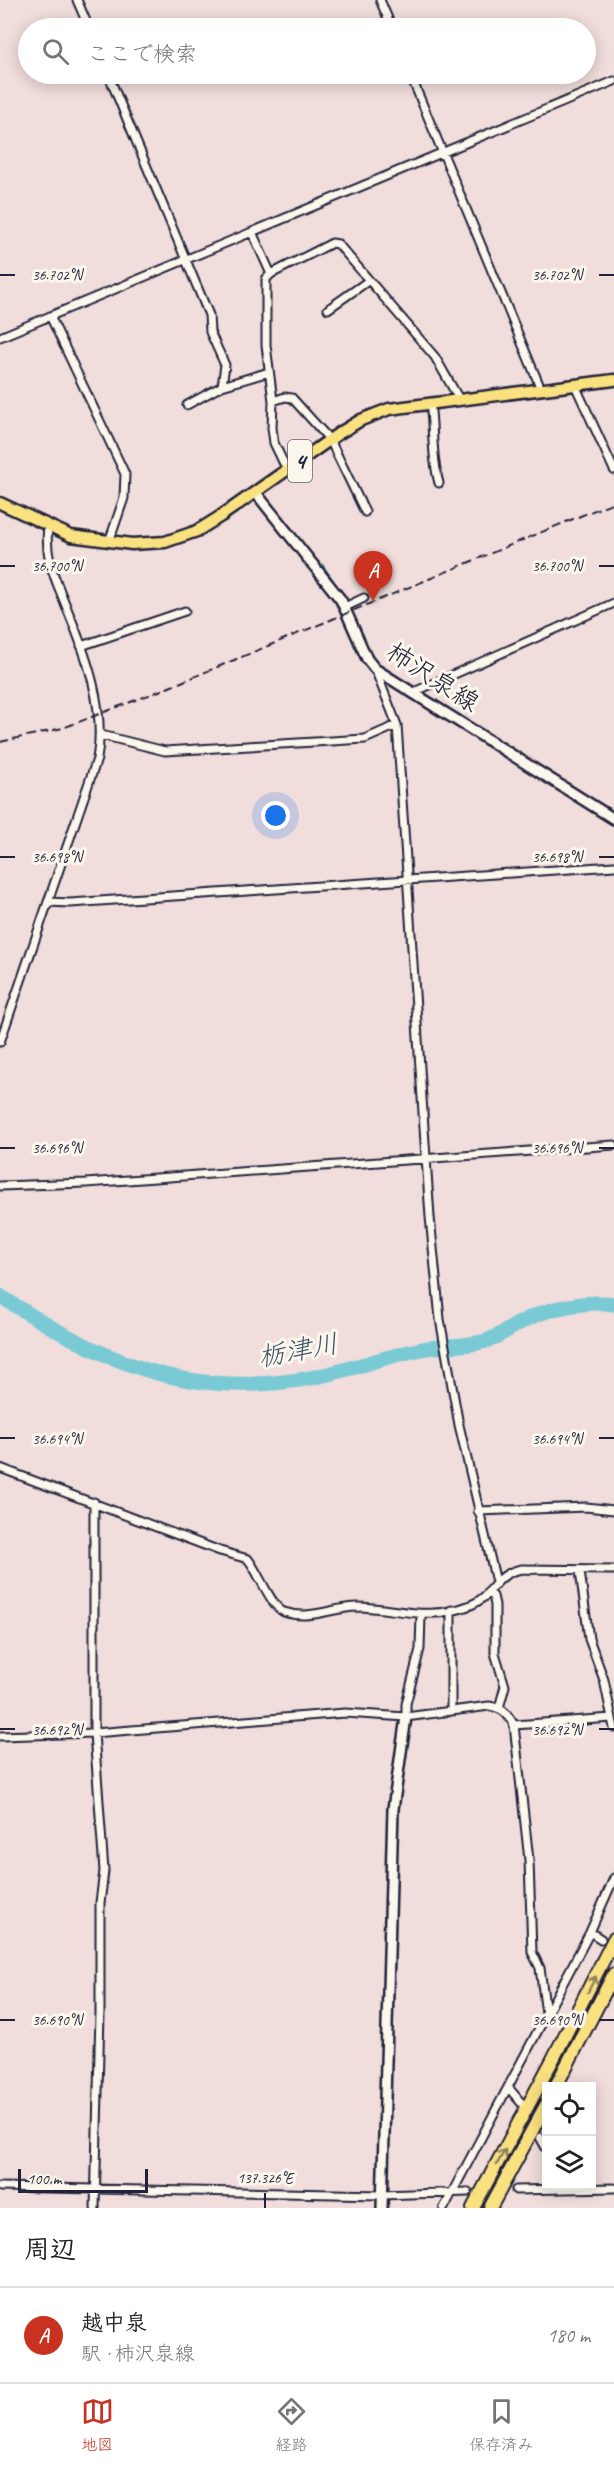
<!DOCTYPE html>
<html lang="ja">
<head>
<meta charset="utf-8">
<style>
  :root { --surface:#fff; --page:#f2f2f2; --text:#222; --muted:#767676; --line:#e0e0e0; --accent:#c8321e }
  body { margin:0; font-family:Caveat,"Klee One",sans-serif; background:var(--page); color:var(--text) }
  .controls { position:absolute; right:18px; bottom:18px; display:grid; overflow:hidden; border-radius:0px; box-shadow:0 3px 15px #0003 }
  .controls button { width:54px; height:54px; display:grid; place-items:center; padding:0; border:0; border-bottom:2px solid var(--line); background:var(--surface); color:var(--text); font:30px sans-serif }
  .scale { position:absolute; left:18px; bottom:15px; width:130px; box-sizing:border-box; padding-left:6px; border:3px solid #22223b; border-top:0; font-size:16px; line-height:21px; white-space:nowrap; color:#22223b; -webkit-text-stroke:4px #fbf7ec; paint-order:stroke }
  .you { position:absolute; left:276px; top:816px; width:21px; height:21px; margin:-15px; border:4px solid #fff; border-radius:50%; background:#1a73e8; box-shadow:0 0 0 9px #1a73e833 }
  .badge { display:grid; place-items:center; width:39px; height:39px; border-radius:50%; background:var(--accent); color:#fff; font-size:20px; font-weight:700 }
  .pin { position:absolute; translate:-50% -50px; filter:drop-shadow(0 2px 3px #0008) }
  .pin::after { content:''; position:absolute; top:32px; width:21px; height:18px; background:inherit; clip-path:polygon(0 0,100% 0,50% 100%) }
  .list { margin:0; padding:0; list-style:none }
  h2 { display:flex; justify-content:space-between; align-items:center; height:78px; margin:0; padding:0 24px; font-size:26px }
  h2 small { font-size:20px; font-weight:400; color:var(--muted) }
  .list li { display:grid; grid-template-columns:39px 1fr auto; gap:18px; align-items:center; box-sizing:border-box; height:96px; padding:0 24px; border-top:2px solid var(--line) }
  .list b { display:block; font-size:22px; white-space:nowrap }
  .list p { margin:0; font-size:20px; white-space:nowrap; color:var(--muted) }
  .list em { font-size:20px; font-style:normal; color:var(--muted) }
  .icon { flex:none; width:33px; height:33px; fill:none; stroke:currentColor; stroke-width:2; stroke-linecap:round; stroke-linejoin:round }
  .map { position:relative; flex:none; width:614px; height:2208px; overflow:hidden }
  .search { position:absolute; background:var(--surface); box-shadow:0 3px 15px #0003; left:18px; right:18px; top:18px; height:66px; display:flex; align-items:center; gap:15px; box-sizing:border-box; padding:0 21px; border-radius:33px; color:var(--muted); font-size:22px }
  .sheet { height:174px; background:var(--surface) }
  nav { display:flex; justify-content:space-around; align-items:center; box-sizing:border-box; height:84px; border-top:2px solid var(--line); background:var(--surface); font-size:16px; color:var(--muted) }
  nav a { display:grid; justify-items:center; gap:3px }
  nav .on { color:var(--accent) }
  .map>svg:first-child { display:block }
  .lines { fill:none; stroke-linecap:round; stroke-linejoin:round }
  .stream { stroke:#578797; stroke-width:2 }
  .river { stroke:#7acad5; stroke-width:15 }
  .street-tunnel { stroke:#c7b8bc; stroke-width:7; stroke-dasharray:7 3.5; stroke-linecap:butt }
  .street-casing { stroke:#22223b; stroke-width:11 }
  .secondary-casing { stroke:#22223b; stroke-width:14 }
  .primary-casing { stroke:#22223b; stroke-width:15 }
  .highway-casing { stroke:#22223b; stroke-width:16 }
  .street { stroke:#fbf7ec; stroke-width:7 }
  .secondary { stroke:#fbf7ec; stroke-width:9 }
  .primary { stroke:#fae180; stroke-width:10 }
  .highway { stroke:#fae180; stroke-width:12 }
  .rail { stroke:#22223b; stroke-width:2; stroke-dasharray:9 4.5; stroke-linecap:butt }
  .oneway { stroke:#8e825e }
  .ticks { fill:none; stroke:#22223b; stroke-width:2 }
  .labels { text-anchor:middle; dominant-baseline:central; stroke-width:6; stroke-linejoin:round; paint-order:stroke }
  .shield { fill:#fbf7ec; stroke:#636270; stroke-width:1.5 }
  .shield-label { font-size:24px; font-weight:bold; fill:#22223b }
  .street-label { font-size:26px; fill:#22223b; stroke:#fbf7ec }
  .water-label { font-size:27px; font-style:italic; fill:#3c5469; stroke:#fbf7ec }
  .ticks-label { font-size:15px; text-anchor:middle; fill:#22223b; stroke:#fbf7ec; stroke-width:6; stroke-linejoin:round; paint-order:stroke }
</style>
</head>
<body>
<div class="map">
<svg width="614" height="2208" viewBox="0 0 614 2208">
  <rect width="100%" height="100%" fill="#f0dddc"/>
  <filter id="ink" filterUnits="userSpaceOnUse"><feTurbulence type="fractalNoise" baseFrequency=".0167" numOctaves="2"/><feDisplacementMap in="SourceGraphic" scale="12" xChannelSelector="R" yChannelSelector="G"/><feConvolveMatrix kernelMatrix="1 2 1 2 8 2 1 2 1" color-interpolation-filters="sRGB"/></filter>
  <g filter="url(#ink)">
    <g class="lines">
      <path class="stream" d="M322,564L342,594"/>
      <path class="river" d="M0,1296C99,1359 178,1398 299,1380C340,1374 381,1357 422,1349C443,1345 465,1347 486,1341C501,1336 511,1327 525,1320C549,1308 588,1300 614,1304"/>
      <path class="street-tunnel" d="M468,2192L516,2190"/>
      <defs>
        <path id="street" d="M77,0L89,28
          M380,0L392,28
          M108,74L209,315L210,332L225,365L222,386
          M410,74L541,389
          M252,232L271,274L266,279V345L273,401L272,428L274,443L287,470
          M271,274L332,243L338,244L435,357L459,399
          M328,309L368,281
          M50,316L125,474L124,498L109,542
          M0,337L614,81
          M575,385L614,470
          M273,401L285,397L292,398L330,440L365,512
          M430,403C434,430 431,455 439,483
          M187,405L222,386L269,372
          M345,607L364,598
          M81,646L185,611
          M375,669L397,725L430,1217L440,1319L459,1425L496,1582
          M414,692L614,603
          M101,735L165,751L365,739L397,725
          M48,902L70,903L614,866
          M0,1042L97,759C106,709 87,657 68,611C57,582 44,560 48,527
          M0,1186L86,1183L614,1145
          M0,1468L220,1551L248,1559C258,1571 271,1607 284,1612C311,1621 333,1607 357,1607C400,1608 427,1622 471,1605C494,1596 493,1574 522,1569L614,1570
          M94,1502V1733L104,1871L100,1903V2013L95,2208
          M478,1511L586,1507L614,1510
          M580,1571L589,1639L604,1680L614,1728
          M488,1592L493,1596L495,1605V1653L505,1686L499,1708
          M451,1711V1610
          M406,1717V1704L420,1649L421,1615
          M514,1725L612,1718
          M0,1736L94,1733L345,1713L406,1717L489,1706C503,1708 507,1713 514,1725L529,1860L532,1952L540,1968L546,2014
          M590,1932L601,1939
          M508,2087L523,2105
          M540,2137L546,2148
          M0,2187L382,2195L468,2192
          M516,2190L614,2188
          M444,2208L590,1932L614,1878"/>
        <path id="secondary" d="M256,493L341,600L367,659L375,669L614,819
          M382,2208L393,1809L406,1717"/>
        <path id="primary" d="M0,503L71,536L132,544L165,542L197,531L221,516L338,434L361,420L389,409L614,380"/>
        <path id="highway" d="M556,2086L614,1974
          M473,2208L552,2061L614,1939
          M490,2208L546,2105"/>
      </defs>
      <use href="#street" class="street-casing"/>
      <use href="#secondary" class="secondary-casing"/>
      <use href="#primary" class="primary-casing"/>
      <use href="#highway" class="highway-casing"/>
      <use href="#street" class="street"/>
      <use href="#secondary" class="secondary"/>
      <use href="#primary" class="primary"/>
      <use href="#highway" class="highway"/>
      <path class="rail" d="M0,742L63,728L167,688L614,502"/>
    </g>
    <defs><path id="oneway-shaft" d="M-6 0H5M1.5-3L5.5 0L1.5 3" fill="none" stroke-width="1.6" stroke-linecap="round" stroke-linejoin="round" transform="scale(1.5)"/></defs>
    <g class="oneway">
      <use href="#oneway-shaft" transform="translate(592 1984) rotate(-63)"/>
      <use href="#oneway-shaft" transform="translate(501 2157) rotate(-61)"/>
    </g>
  </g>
  <path class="ticks" d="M0,275H15M599,275H614M0,566H15M599,566H614M0,857H15M599,857H614M0,1148H15M599,1148H614M0,1438H15M599,1438H614M0,1729H15M599,1729H614M0,2020H15M599,2020H614M265,2193V2208"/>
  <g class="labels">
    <rect class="shield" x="288" y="440" width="24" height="42" rx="4.5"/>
    <g class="shield-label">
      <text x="300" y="461">4</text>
    </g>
    <g class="street-label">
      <text transform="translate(433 677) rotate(33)">柿沢泉線</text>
    </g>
    <g class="water-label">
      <text transform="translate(298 1350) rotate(-10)">栃津川</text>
    </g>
  </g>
  <g class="ticks-label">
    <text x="57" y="280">36.702°N</text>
    <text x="557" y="280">36.702°N</text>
    <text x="57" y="571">36.700°N</text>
    <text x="557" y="571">36.700°N</text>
    <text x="57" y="862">36.698°N</text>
    <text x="557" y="862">36.698°N</text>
    <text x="57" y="1153">36.696°N</text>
    <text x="557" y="1153">36.696°N</text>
    <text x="57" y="1444">36.694°N</text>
    <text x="557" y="1444">36.694°N</text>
    <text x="57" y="1735">36.692°N</text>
    <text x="557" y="1735">36.692°N</text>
    <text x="57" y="2025">36.690°N</text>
    <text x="557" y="2025">36.690°N</text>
    <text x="265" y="2183">137.326°E</text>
  </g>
</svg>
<div class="controls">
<button><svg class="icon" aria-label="locate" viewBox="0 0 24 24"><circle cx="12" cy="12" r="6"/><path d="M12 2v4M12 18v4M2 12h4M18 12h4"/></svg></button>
<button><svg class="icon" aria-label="layers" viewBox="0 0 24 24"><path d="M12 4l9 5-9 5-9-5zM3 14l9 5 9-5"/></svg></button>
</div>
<div class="scale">100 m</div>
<div class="you"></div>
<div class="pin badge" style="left:373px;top:601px">A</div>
<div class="search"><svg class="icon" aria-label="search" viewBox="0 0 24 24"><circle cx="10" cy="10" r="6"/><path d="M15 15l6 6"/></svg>ここで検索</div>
</div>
<section class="sheet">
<h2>周辺<small></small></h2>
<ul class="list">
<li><span class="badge">A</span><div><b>越中泉</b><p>駅 · 柿沢泉線</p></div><em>180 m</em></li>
</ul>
</section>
<nav>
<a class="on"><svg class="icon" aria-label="map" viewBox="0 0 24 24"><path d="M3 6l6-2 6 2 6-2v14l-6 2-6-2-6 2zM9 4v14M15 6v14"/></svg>地図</a>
<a><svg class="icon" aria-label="directions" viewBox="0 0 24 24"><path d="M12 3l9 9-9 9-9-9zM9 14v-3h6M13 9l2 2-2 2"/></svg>経路</a>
<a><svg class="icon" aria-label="saved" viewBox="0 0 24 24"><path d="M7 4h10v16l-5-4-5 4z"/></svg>保存済み</a>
</nav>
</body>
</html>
